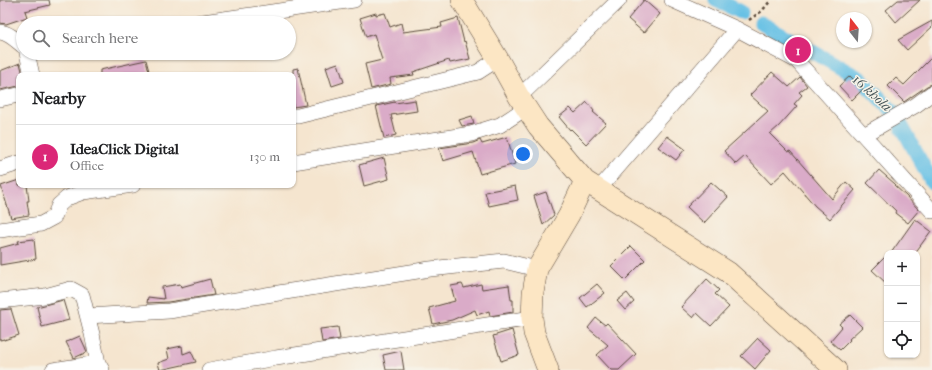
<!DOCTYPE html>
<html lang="en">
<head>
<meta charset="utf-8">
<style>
  :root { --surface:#fff; --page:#f2f2f2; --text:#202124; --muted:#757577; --line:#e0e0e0; --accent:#db2777 }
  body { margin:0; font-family:"IM FELL French Canon",serif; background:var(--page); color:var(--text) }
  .controls { position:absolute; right:12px; bottom:12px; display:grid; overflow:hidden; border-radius:8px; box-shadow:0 1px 3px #0004 }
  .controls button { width:36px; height:36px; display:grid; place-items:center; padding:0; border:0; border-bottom:1px solid var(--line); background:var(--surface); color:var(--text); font:20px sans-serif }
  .compass { position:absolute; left:836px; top:12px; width:36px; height:36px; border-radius:50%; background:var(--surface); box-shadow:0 1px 3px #0004; rotate:343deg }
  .you { position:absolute; left:523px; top:154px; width:14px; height:14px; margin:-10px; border:3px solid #fff; border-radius:50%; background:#1a73e8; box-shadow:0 0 0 6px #1a73e833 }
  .badge { display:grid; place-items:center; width:26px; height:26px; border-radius:50%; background:var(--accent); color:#fff; font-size:13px; font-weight:700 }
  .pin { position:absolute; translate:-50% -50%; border:2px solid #fff; box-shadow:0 1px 4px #0006 }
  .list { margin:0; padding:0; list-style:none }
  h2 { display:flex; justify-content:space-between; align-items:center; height:52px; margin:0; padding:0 16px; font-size:17px }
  h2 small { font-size:13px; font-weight:400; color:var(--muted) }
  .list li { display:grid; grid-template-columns:26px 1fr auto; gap:12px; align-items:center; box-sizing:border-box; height:64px; padding:0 16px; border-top:1px solid var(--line) }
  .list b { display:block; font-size:15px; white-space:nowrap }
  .list p { margin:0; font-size:13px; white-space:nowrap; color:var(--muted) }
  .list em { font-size:13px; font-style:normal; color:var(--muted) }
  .icon { flex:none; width:22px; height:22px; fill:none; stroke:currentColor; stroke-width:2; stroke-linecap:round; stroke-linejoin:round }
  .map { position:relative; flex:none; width:932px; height:370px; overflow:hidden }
  .search { position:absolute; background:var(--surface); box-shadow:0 1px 3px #0004; left:16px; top:16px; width:280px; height:44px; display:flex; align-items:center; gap:10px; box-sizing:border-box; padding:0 14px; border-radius:22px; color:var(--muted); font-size:15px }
  .panel { position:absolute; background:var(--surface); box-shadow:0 1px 3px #0004; left:16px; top:72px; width:280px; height:116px; border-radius:8px }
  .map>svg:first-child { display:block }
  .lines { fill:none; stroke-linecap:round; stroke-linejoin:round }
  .canal { stroke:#68c1e5; stroke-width:15 }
  .building { fill:#daabc8 }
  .street-casing { stroke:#574639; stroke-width:16 }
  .secondary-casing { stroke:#574639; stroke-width:22 }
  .path { stroke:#574639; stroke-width:2.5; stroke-dasharray:3 3; stroke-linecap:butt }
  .street { stroke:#fff; stroke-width:15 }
  .secondary { stroke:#fce6c4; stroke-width:21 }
  .labels { text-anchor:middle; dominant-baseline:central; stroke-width:3; stroke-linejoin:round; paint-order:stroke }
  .water-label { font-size:14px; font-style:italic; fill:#48575a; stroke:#f7f3e8 }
</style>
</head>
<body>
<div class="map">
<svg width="932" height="370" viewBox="0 0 932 370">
  <rect width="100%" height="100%" fill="#f7f3e8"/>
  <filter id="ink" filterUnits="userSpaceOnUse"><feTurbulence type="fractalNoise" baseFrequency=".025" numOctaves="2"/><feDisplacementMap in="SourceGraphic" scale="8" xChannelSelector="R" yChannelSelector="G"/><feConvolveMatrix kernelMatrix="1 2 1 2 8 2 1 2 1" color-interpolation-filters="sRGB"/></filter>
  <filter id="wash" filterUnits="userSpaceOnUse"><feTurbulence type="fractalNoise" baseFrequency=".012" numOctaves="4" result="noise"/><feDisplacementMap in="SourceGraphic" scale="16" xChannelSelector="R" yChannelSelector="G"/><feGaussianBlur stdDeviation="0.9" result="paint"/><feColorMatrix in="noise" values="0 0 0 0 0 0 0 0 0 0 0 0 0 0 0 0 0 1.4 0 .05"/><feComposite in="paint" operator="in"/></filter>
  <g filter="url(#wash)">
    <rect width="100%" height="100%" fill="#f5e5cf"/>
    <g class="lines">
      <path class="canal" d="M716,0L741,12
        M761,23L861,79L895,114L932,182"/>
    </g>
    <g id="blocks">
      <path class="building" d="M0,0H49L50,5L25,11L27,17L6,24L0,23Z
        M644,0L660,14L644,33L628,19Z
        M898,0H920L896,22L886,10Z
        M376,13V15L385,13L390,27L401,23L403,32L442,27L441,23L458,18L464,42L465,41L470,59L450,63L449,60L413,72L414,75L390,78L391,84L371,89L365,64L382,60L374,34L366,37L360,18Z
        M932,21V27L907,50L898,40Z
        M932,57V84L927,86L911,97L904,102L888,86L896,78L904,85Z
        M146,60L150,75H100V70Z
        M20,63L23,75H19V86L0,90V71Z
        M338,63L344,82L332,86L326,67Z
        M298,68L306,105L293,107V69Z
        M772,72L789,87L800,77L807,86L799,92L802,95L794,104L797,106L779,126L770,134L788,152L790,151L832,199L846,182L855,190L830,219L815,206L785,171L771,184L745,156L736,164L724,151L768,111L750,95Z
        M850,76L863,89L852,100L839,86Z
        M415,100L417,111L391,115L396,135L384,138L376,106L395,102V103Z
        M587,102L594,111L593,112L606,123L586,144L571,129L570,130L559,117L570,108L575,113Z
        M472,116L474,124L462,126L459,120Z
        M667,136L685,149L676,160L658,147Z
        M507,137L515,164L480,174L473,152L443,161L439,148L473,143L480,140L482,144Z
        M384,158L389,179L364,186L359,165Z
        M879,170L895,184L894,185L906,196L919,210L908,223L895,213L896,211L867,183Z
        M19,180V185H27L29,201H27L29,215L11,218L1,186Z
        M711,182L728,197L704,223L687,207Z
        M515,186L518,200L489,206L485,192Z
        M546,192L554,215L543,225L534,196Z
        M915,219L931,231L915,253H891Z
        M34,239L36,259L0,265V248L19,243L18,241Z
        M631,246L645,260L625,280L611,266Z
        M887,255V284L872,270Z
        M210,279L214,295L168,302L147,303L148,297L164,299L162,287L180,284L181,287Z
        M707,279L719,290L715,294L729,307L711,326L697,313L693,318L681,307Z
        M462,284L464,288L481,284L482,289L509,285L511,300H513V312L490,316L489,311L477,315L475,310L452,320L433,324L429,308L455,301L451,286Z
        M597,284L605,293L587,307L580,298Z
        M627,293L634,302L625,310L617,301Z
        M63,300L69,320L42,327L37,307Z
        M11,309L19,335L4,340V339L0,340V310Z
        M850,315L862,327L849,339L850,340L840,350L830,341L842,327L839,324Z
        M596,318L605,325L607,323L636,354L619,370H611L597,355L608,345L588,328Z
        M338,327L340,339L322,342L320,329Z
        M512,330L519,355L501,361L493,336Z
        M80,336L85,347L87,352L74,358L66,342Z
        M758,338L771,350L755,369L741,356Z
        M182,346L183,354L191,351L196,362L160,370L158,363L169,359L167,349Z
        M401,351L404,370H386L383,355Z"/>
    </g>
  </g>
  <g filter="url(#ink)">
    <use href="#blocks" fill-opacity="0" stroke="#574639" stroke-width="1"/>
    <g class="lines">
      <defs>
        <path id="street" d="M672,0L737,29L797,61L932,211
          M196,23L354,0
          M0,32C9,33 16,40 23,46
          M27,53L32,75
          M519,97L619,0
          M0,99L18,95H19
          M293,116H298L478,72L498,59
          M864,135L916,105L932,93
          M293,162L471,134L500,125L526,108
          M0,169L19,163
          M598,190L737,29
          M0,230L41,224L54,217L59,205L67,198L83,192L133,185
          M0,301L45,296L71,289L82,295L92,334L98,363
          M88,316L169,311L266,295L430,269L504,261L537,269
          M53,370L98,363L102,370
          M209,370L276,358L532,318"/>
        <path id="secondary" d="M462,0L498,59L519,97L538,126L585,181L728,272L836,370
          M548,370L534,333L532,318L533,293L537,269L569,215L585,181"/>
      </defs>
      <use href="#street" class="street-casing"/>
      <use href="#secondary" class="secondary-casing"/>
      <path class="path" d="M749,20L762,11L771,0"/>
      <use href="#street" class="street"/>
      <use href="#secondary" class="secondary"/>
    </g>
  </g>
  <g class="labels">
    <g class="water-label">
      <text transform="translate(872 93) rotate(42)">16 khola</text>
    </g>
  </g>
</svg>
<div class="controls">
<button>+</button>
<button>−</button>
<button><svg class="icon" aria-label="locate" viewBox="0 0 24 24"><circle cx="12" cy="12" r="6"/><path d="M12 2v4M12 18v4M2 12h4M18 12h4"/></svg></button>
</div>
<svg class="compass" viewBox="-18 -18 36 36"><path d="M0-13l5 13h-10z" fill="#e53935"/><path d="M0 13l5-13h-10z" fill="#757577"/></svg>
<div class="you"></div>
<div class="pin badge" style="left:798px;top:50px">1</div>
<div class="search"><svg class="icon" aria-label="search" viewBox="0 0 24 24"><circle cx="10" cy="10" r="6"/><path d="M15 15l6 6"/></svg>Search here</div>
<section class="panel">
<h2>Nearby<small></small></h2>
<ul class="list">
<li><span class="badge">1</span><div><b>IdeaClick Digital</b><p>Office</p></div><em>130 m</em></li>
</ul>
</section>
</div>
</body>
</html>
